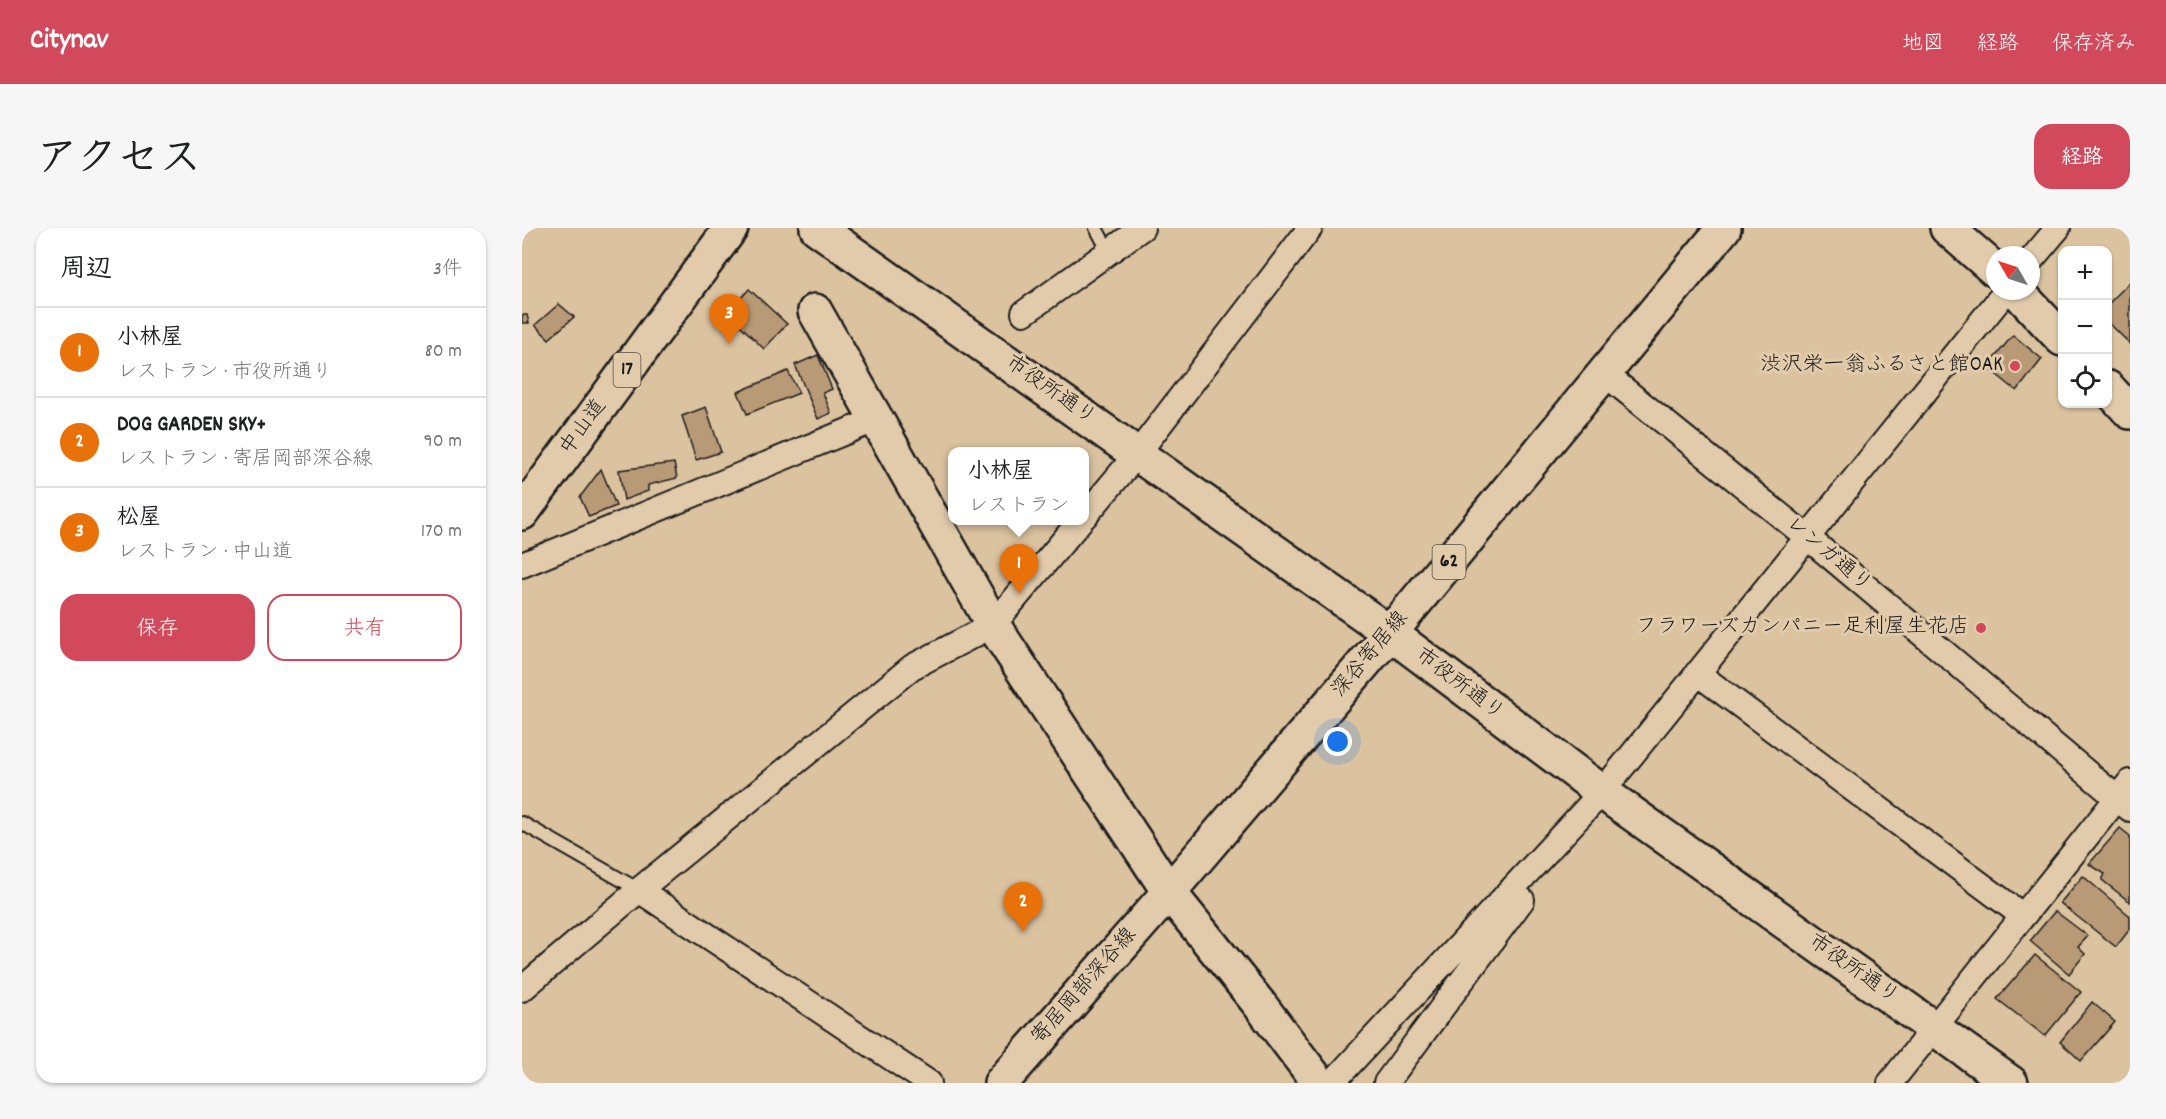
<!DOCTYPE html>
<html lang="ja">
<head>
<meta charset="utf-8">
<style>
  :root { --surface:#fff; --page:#f6f6f6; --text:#202124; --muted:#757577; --line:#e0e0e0; --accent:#d1495b }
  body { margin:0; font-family:Dekko,"Klee One",sans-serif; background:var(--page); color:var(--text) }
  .controls { position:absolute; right:18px; top:18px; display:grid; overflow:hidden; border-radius:12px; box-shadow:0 2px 4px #0004 }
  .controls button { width:54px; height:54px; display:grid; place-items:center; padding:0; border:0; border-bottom:2px solid var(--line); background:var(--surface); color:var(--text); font:30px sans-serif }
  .compass { position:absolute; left:1464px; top:18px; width:54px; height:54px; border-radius:50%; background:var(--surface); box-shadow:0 2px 4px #0004; rotate:309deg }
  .you { position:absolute; left:816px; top:514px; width:21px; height:21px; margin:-15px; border:4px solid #fff; border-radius:50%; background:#1a73e8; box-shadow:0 0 0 9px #1a73e833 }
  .badge { display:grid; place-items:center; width:39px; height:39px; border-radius:50%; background:var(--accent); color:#fff; font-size:20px; font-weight:700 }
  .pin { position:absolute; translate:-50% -50px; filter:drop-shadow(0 2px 3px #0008) }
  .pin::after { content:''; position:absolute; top:32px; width:21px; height:18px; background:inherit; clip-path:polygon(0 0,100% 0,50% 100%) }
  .popup { position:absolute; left:426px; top:219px; width:141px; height:78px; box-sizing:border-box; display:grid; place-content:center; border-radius:12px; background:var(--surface); filter:drop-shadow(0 2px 4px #0005); font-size:20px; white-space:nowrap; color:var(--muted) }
  .popup b { font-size:22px; color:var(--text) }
  .popup::after { content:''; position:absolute; left:50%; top:100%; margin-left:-12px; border:12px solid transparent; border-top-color:var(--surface) }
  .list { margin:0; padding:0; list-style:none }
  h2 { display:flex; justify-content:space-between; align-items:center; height:78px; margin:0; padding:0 24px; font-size:26px }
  h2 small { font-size:20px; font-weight:400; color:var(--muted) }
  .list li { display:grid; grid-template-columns:39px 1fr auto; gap:18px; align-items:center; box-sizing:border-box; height:90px; padding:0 24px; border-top:2px solid var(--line) }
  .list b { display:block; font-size:22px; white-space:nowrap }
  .list p { margin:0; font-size:20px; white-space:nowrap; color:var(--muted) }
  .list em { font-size:20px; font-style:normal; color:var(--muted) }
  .actions { display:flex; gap:12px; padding:18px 24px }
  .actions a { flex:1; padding:14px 0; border:2px solid var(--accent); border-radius:18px; text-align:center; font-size:21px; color:var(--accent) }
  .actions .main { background:var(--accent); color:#fff }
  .icon { flex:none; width:33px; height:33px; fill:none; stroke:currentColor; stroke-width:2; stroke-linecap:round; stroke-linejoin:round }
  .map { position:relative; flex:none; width:1608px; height:855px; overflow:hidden; border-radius:18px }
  header { display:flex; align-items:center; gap:36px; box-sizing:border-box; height:84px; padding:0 30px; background:var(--accent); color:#fff }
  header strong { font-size:28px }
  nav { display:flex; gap:33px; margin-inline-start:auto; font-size:21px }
  .intro { display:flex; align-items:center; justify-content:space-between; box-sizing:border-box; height:144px; padding:0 36px }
  h1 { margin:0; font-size:42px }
  .button { padding:15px 27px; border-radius:18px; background:var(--accent); color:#fff; font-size:21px; font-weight:700 }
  main { display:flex; gap:36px; padding:0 36px }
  aside { flex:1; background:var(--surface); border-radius:18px; box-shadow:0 2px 4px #0004 }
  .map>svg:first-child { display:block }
  .building { fill:#b99a76; stroke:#1c1c1c; stroke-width:1.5 }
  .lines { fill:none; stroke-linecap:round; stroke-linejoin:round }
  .lane-casing { stroke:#1c1c1c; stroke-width:16 }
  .street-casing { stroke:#1c1c1c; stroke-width:28 }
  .secondary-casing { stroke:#1c1c1c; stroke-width:38 }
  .primary-casing { stroke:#1c1c1c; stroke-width:38 }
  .highway-casing { stroke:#1c1c1c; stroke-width:38 }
  .lane { stroke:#e1cbab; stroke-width:12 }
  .street { stroke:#e1cbab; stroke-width:24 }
  .secondary { stroke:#e1cbab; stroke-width:33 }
  .primary { stroke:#e1cbab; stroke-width:33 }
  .highway { stroke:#e1cbab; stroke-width:33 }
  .poi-dot { fill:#d1495b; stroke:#e1cbab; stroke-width:2 }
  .labels { text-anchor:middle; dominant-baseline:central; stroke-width:6; stroke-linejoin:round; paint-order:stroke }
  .shield { fill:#e1cbab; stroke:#575047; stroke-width:1.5 }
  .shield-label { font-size:20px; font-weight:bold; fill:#1c1c1c }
  .poi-label { font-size:21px; fill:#1c1c1c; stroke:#e1cbab; text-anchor:end }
  .street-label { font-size:21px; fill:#1c1c1c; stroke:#e1cbab }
</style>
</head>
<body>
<header>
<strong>Citynav</strong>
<nav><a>地図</a><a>経路</a><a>保存済み</a></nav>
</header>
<div class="intro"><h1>アクセス</h1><a class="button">経路</a></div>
<main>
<aside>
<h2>周辺<small>3件</small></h2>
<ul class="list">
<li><span class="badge" style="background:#e8710a">1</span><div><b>小林屋</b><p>レストラン · 市役所通り</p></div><em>80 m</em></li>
<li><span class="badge" style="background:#e8710a">2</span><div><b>DOG GARDEN SKY+</b><p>レストラン · 寄居岡部深谷線</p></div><em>90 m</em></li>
<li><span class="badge" style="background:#e8710a">3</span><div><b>松屋</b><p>レストラン · 中山道</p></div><em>170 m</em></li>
</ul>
<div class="actions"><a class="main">保存</a><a>共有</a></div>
</aside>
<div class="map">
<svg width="1608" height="855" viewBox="0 0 1608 855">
  <rect width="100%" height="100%" fill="#dcc3a0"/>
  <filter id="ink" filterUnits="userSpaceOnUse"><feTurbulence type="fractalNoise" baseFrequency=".0167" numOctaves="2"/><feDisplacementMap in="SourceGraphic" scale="12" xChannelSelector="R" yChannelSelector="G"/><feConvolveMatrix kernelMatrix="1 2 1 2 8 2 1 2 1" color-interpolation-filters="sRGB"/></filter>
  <g filter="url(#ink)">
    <path class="building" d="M1608,54V116L1586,94V76Z
      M227,61L265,96L242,121L206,85Z
      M37,76L52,89L27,111L13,97Z
      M0,87H5L7,95H0Z
      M1491,107L1520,131L1495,163L1465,139Z
      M296,127L310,161L301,165L309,185L296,191L273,137Z
      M266,143L277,165L225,186L216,164Z
      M184,179L199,224L174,232L160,188Z
      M152,235L155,250L126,257V263L102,272L97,242Z
      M79,241L94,278L67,289L58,269Z
      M1598,600L1608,608V674L1580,652L1583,646L1567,636Z
      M1561,648L1608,688V701L1594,719L1538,675Z
      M1533,683L1566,708L1556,719L1563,726L1547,746L1508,713Z
      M1513,727L1559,764L1523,808L1475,771Z
      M1570,774L1593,794L1559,833L1538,814Z"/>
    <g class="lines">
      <defs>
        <path id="lane" d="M574,0L587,24
          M0,595L117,662"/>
        <path id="street" d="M1509,32L1536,0
          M502,85L620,0
          M1083,146L1285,309L1608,581
          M563,288L616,225L788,0
          M0,337L355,191
          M1175,445L1501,688
          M117,662L407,855
          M0,761L117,662L390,439L471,397L559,292
          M810,855L1080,564L1484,63
          M864,855L1000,672
          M1368,855L1608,554"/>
        <path id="secondary" d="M295,0L868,405L1080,564L1489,855
          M1425,0L1473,42
          M1495,63L1540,111
          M293,83L471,397L647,664L479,855
          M1586,160L1608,184"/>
        <path id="primary" d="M797,855L738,777L647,664L868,405L1202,0"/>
        <path id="highway" d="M0,285L209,0"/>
      </defs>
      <use href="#lane" class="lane-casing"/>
      <use href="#street" class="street-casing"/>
      <use href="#secondary" class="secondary-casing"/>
      <use href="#primary" class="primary-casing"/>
      <use href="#highway" class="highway-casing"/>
      <use href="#lane" class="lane"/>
      <use href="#street" class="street"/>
      <use href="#secondary" class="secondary"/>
      <use href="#primary" class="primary"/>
      <use href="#highway" class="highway"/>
    </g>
  </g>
  <g class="poi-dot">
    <circle cx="1493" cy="138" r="6"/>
    <circle cx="1459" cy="400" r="6"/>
  </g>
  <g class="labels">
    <g class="shield">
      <rect x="91.5" y="125" width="27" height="34" rx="4.5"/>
      <rect x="910.5" y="317" width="33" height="34" rx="4.5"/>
    </g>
    <g class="shield-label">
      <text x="105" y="142">17</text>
      <text x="927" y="334">62</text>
    </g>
    <g class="poi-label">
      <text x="1481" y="138">渋沢栄一翁ふるさと館OAK</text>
      <text x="1447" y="400">フラワーズカンパニー足利屋生花店</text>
    </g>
    <g class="street-label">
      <text transform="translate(528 163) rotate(35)">市役所通り</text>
      <text transform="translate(62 200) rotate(-54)">中山道</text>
      <text transform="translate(1306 327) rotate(40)">レンガ通り</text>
      <text transform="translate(849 427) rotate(-50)">深谷寄居線</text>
      <text transform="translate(937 457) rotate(37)">市役所通り</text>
      <text transform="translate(1331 742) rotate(35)">市役所通り</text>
      <text transform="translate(563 759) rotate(-49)">寄居岡部深谷線</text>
    </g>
  </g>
</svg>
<div class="controls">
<button>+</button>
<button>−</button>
<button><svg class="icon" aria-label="locate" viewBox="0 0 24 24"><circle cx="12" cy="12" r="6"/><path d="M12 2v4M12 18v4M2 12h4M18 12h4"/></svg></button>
</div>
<svg class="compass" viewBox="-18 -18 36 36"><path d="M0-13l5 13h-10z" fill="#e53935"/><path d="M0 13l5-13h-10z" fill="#757577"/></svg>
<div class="you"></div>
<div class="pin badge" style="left:497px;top:366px;background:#e8710a">1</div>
<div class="popup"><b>小林屋</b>レストラン</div>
<div class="pin badge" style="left:501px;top:704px;background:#e8710a">2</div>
<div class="pin badge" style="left:207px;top:116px;background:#e8710a">3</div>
</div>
</main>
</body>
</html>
